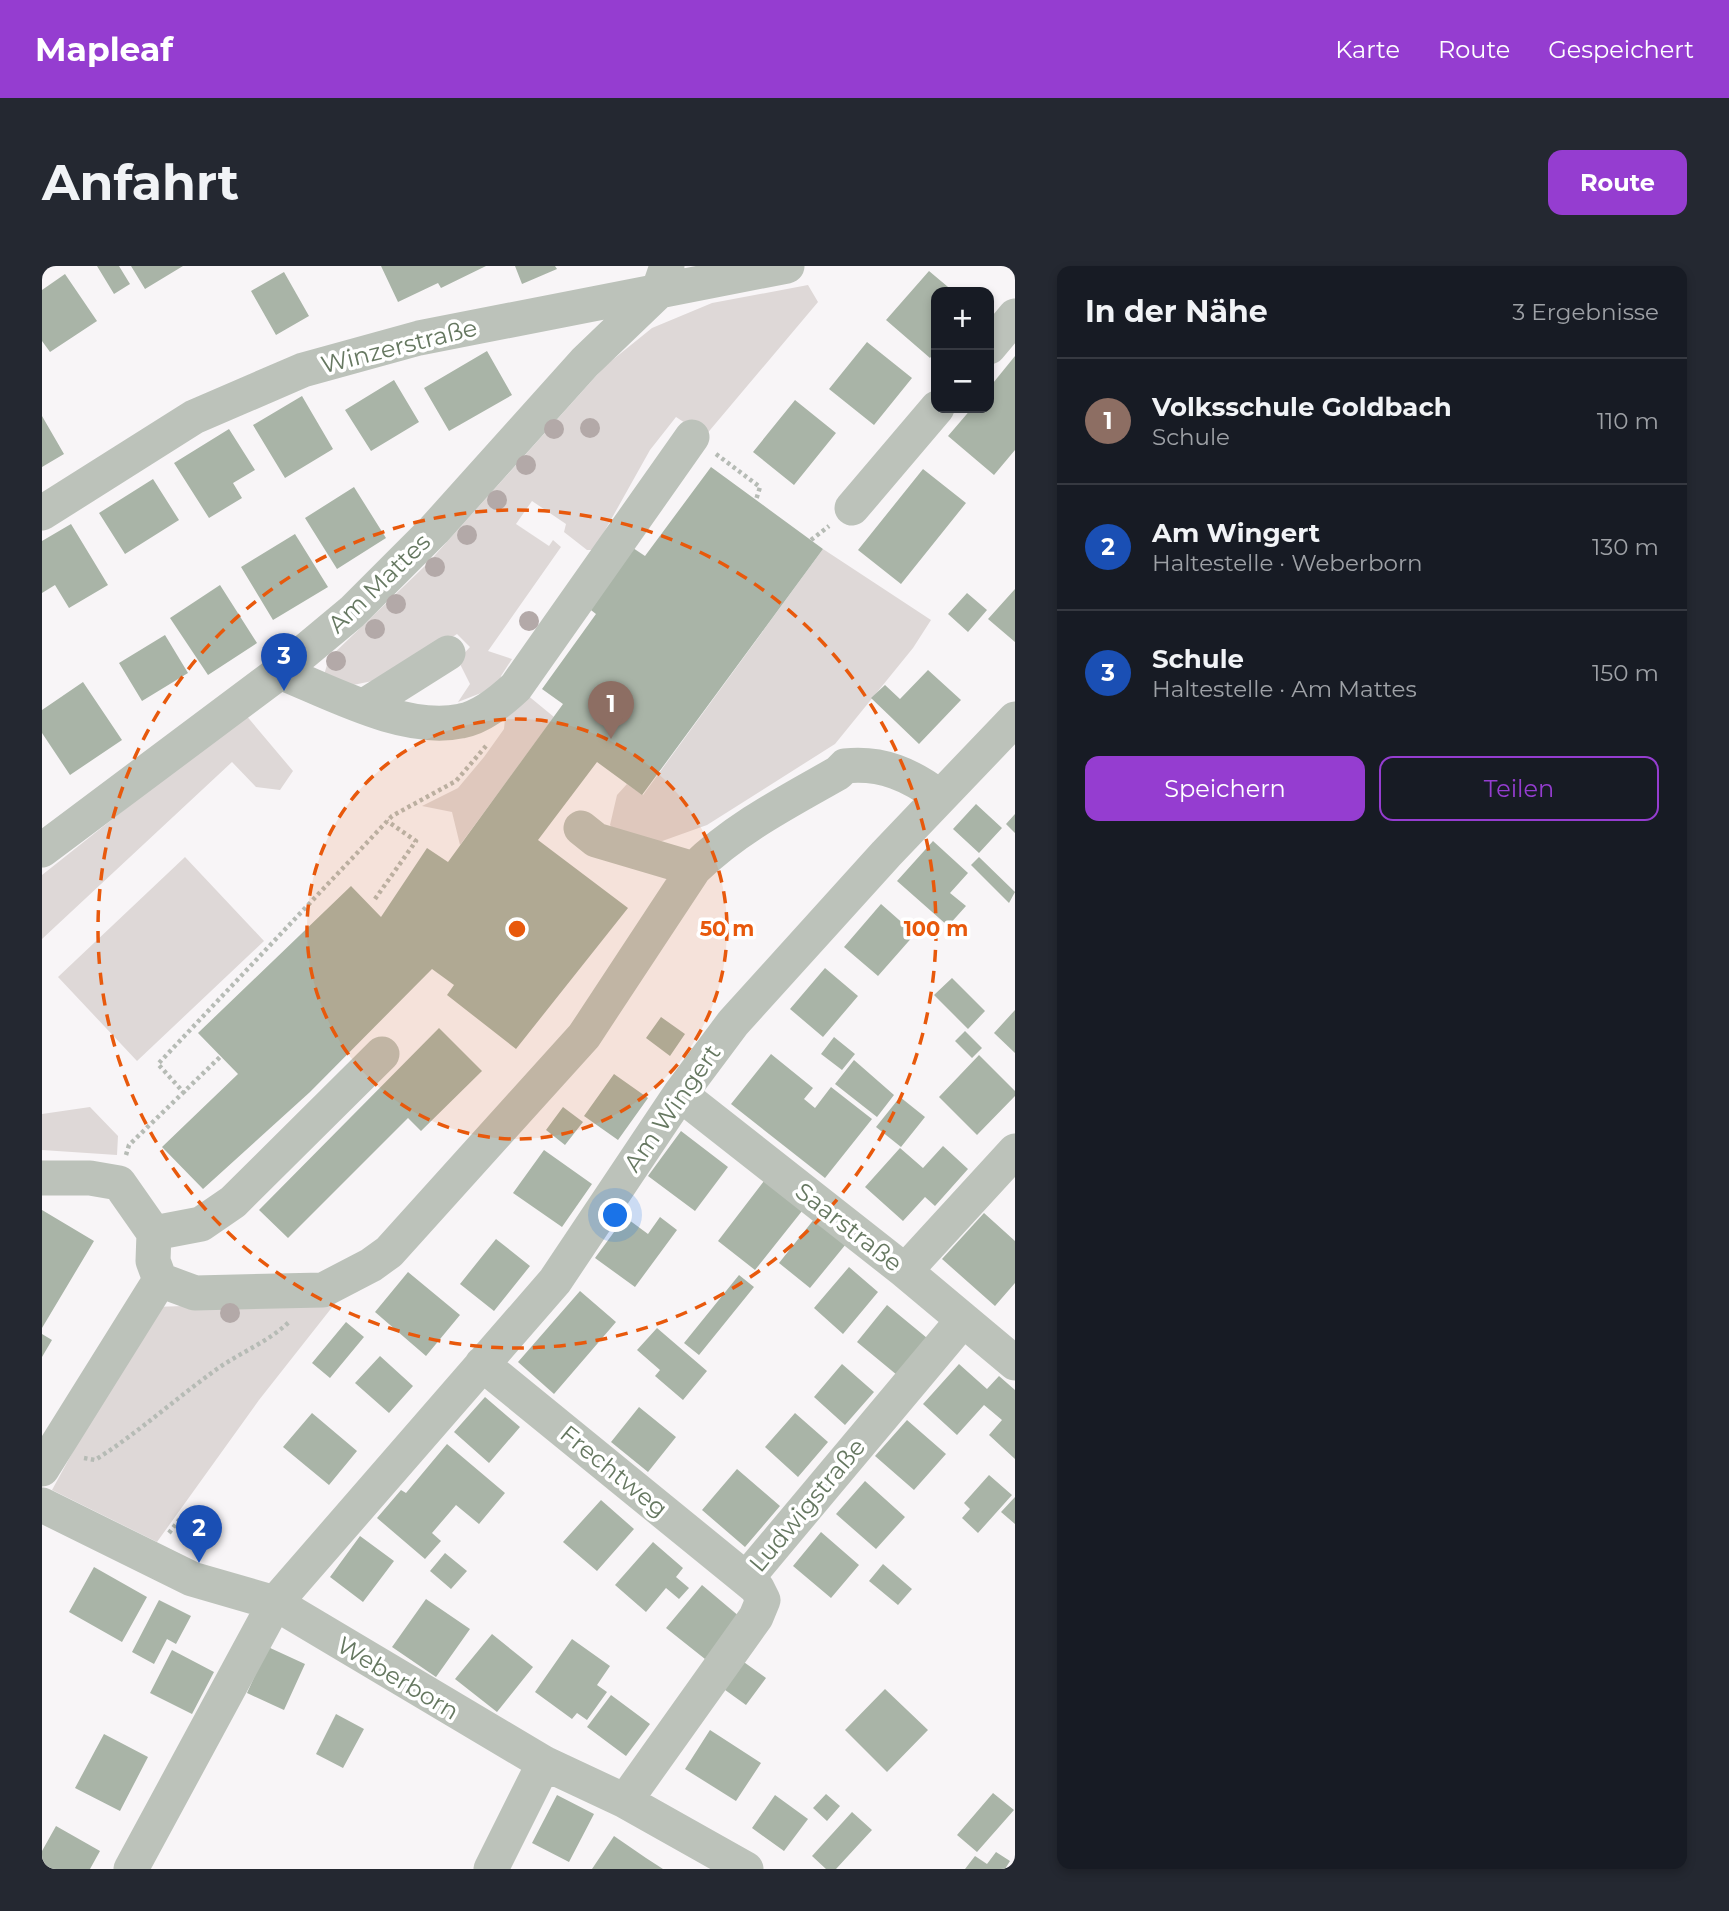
<!DOCTYPE html>
<html lang="de">
<head>
<meta charset="utf-8">
<style>
  :root { --surface:#171b24; --page:#242831; --text:#f1f3f6; --muted:#9ea1a6; --line:#363941; --accent:#953dd0 }
  body { margin:0; font-family:Montserrat,sans-serif; background:var(--page); color:var(--text) }
  .controls { position:absolute; right:21px; top:21px; display:grid; overflow:hidden; border-radius:14px; box-shadow:0 4px 10px #0003 }
  .controls button { width:63px; height:63px; display:grid; place-items:center; padding:0; border:0; border-bottom:2px solid var(--line); background:var(--surface); color:var(--text); font:35px sans-serif }
  .you { position:absolute; left:574px; top:950px; width:24px; height:24px; margin:-18px; border:5px solid #fff; border-radius:50%; background:#1a73e8; box-shadow:0 0 0 10px #1a73e833 }
  .badge { display:grid; place-items:center; width:46px; height:46px; border-radius:50%; background:var(--accent); color:#fff; font-size:23px; font-weight:700 }
  .pin { position:absolute; translate:-50% -58px; filter:drop-shadow(0 2px 4px #0008) }
  .pin::after { content:''; position:absolute; top:37px; width:24px; height:21px; background:inherit; clip-path:polygon(0 0,100% 0,50% 100%) }
  .list { margin:0; padding:0; list-style:none }
  h2 { display:flex; justify-content:space-between; align-items:center; height:91px; margin:0; padding:0 28px; font-size:30px }
  h2 small { font-size:23px; font-weight:400; color:var(--muted) }
  .list li { display:grid; grid-template-columns:46px 1fr auto; gap:21px; align-items:center; box-sizing:border-box; height:126px; padding:0 28px; border-top:2px solid var(--line) }
  .list b { display:block; font-size:26px; white-space:nowrap }
  .list p { margin:0; font-size:23px; white-space:nowrap; color:var(--muted) }
  .list em { font-size:23px; font-style:normal; color:var(--muted) }
  .actions { display:flex; gap:14px; padding:21px 28px }
  .actions a { flex:1; padding:16px 0; border:2px solid var(--accent); border-radius:14px; text-align:center; font-size:24px; color:var(--accent) }
  .actions .main { background:var(--accent); color:#fff }
  .map { position:relative; flex:none; width:973px; height:1603px; overflow:hidden; border-radius:14px }
  header { display:flex; align-items:center; gap:42px; box-sizing:border-box; height:98px; padding:0 35px; background:var(--accent); color:#fff }
  header strong { font-size:33px }
  nav { display:flex; gap:38px; margin-inline-start:auto; font-size:24px }
  .intro { display:flex; align-items:center; justify-content:space-between; box-sizing:border-box; height:168px; padding:0 42px }
  h1 { margin:0; font-size:49px }
  .button { padding:18px 32px; border-radius:14px; background:var(--accent); color:#fff; font-size:24px; font-weight:700 }
  main { display:flex; gap:42px; padding:0 42px }
  aside { flex:1; background:var(--surface); border-radius:14px; box-shadow:0 4px 10px #0003 }
  .map>svg:first-child { display:block }
  .green { fill:#ded8d7 }
  .building { fill:#a9b4a7 }
  .lines { fill:none; stroke-linecap:round; stroke-linejoin:round }
  .path { stroke:#b6bbb5; stroke-width:4.5; stroke-dasharray:3.5 3.5; stroke-linecap:butt }
  .minor { stroke:#bcc2ba; stroke-width:35 }
  .tree { fill:#b3a9a8 }
  .ring { fill:none; stroke:#e8590c; stroke-width:3.5; stroke-dasharray:12 9 }
  .labels { text-anchor:middle; dominant-baseline:central; stroke-width:7; stroke-linejoin:round; paint-order:stroke }
  .street-label { font-size:24px; fill:#667861; stroke:#fff }
  .centre { fill:#e8590c; stroke:#fff; stroke-width:3.5 }
  .ring-label { font-size:21px; text-anchor:middle; font-weight:bold; fill:#e8590c; stroke:#fff; stroke-width:7; stroke-linejoin:round; paint-order:stroke }
</style>
</head>
<body>
<header>
<strong>Mapleaf</strong>
<nav><a>Karte</a><a>Route</a><a>Gespeichert</a></nav>
</header>
<div class="intro"><h1>Anfahrt</h1><a class="button">Route</a></div>
<main>
<div class="map">
<svg width="973" height="1603" viewBox="0 0 973 1603">
  <rect width="100%" height="100%" fill="#f8f5f7"/>
  <path class="green" d="M766,19L776,36L663,170L634,151L608,184L552,284H545L522,266L524,258L490,235L474,258L507,280L511,274L519,281L446,385L470,393L459,410L457,420L416,436L428,418L416,394L428,381L415,368L350,411L311,419L282,409L287,392L385,298L563,100L610,62L670,37Z
    M781,283L889,354L871,382L793,478L665,559L612,578L580,575L568,559L575,529L585,518L601,529Z
    M484,428L512,451L418,579L410,546L380,540L416,522L442,491L462,463L464,442Z
    M203,448L251,505L238,524L214,521L190,496L0,673V609Z
    M143,591L222,675L95,795L16,711Z
    M48,841L76,870L75,889L0,884V848Z
    M295,1035L217,1134L115,1276L10,1224L110,1041Z"/>
  <path class="building" d="M55,0H77L88,18L72,28Z
    M89,0H141L103,23Z
    M339,0H444L399,22L396,17L356,36Z
    M473,0H513L515,3L480,18Z
    M887,5L912,26H894V85L888,92L844,54Z
    M242,6L267,50L234,69L209,25Z
    M23,8L55,55L8,86L0,75V24Z
    M825,76L870,112L832,159L787,123Z
    M445,85L470,129L407,165L382,122Z
    M973,90V184L952,209L906,170L930,142H947V122Z
    M352,114L377,156L329,185L303,144Z
    M260,130L291,183L243,212L211,159Z
    M753,134L794,167L752,219L711,186Z
    M0,150L22,188L0,201Z
    M187,163L213,204L191,217L200,232L167,252L132,197Z
    M669,201L781,283L600,529L555,496L496,574L586,642L474,783L405,729L412,719L390,703L268,826L161,923L120,881L196,808L156,767L309,620L339,651L385,582L406,596L521,438L500,423L554,348L545,341L591,282L603,290Z
    M881,203L924,237L859,318L816,284Z
    M111,213L137,254L83,288L57,247Z
    M312,221L344,272L295,303L263,252Z
    M29,258L66,319L27,342L13,319L0,327V275Z
    M253,268L286,321L231,354L199,301Z
    M178,319L215,377L166,409L128,352Z
    M973,323V376L946,353Z
    M925,327L945,344L926,366L906,348Z
    M123,369L146,407L100,435L77,397Z
    M886,404L919,434L877,478L829,432L843,419L858,433Z
    M41,416L80,474L28,509L0,467V444Z
    M934,538L960,562L937,587L911,563Z
    M973,548V567L964,558Z
    M891,575L926,607L908,627L924,640L906,660L855,615Z
    M937,591L973,626L967,637L929,599Z
    M839,638L873,668L836,710L802,681Z
    M783,702L816,730L781,771L748,743Z
    M910,712L943,745L926,763L892,729Z
    M973,744V787L952,767Z
    M619,751L643,768L628,790L604,772Z
    M397,762L440,805L379,865L366,852L246,972L217,944Z
    M923,765L940,782L930,792L913,775Z
    M792,771L813,788L800,804L779,788Z
    M729,788L771,822L762,833L773,842L789,821L830,853L783,912L689,838Z
    M937,789L973,825V830L935,869L897,831Z
    M812,794L852,829L835,851L793,818Z
    M572,808L606,832L576,874L542,850Z
    M858,831L883,851L859,881L834,861Z
    M521,841L541,856L523,879L504,864Z
    M639,865L686,901L653,945L606,910Z
    M901,880L926,903L893,940L883,931L861,955L823,921L858,882L881,902Z
    M502,884L550,918L520,961L471,927Z
    M722,915L760,945L713,1004L676,975Z
    M0,944L52,975L0,1062Z
    M942,947L973,975V1017L953,1040L900,993Z
    M583,951L606,968L618,951L635,964L593,1021L553,992Z
    M773,952L804,978L768,1022L737,997Z
    M454,973L488,1000L452,1045L418,1018Z
    M807,1001L836,1026L801,1068L772,1042Z
    M366,1006L418,1049L384,1090L333,1046Z
    M697,1009L712,1021L657,1089L642,1077Z
    M538,1025L574,1056L512,1128L476,1096Z
    M845,1039L885,1072L855,1109L815,1076Z
    M304,1056L322,1071L288,1112L270,1097Z
    M615,1062L665,1105L641,1134L613,1110L618,1104L595,1084Z
    M0,1068L10,1074L0,1091Z
    M338,1090L371,1120L347,1147L313,1117Z
    M800,1098L832,1126L803,1159L772,1131Z
    M917,1098L945,1123L957,1110L973,1124V1193L947,1169L960,1154L942,1139L915,1169L881,1138Z
    M443,1131L478,1161L447,1197L412,1166Z
    M597,1141L634,1171L606,1206L569,1176Z
    M270,1147L315,1185L287,1219L241,1181Z
    M753,1147L786,1176L756,1211L723,1181Z
    M865,1154L904,1188L872,1224L833,1190Z
    M405,1178L463,1227L437,1258L414,1239L390,1267L399,1275L383,1293L335,1252L359,1224L364,1227Z
    M695,1203L738,1240L703,1281L660,1244Z
    M947,1209L970,1229L936,1267L920,1252L928,1243L922,1237Z
    M823,1215L863,1251L834,1283L794,1248Z
    M973,1231V1258L959,1246Z
    M559,1234L592,1263L555,1305L521,1276Z
    M779,1266L817,1299L789,1332L751,1300Z
    M318,1270L352,1295L321,1336L288,1311Z
    M611,1276L641,1302L634,1311L647,1322L637,1333L624,1322L604,1346L573,1319Z
    M403,1287L425,1305L409,1323L388,1305Z
    M841,1298L870,1323L856,1339L827,1315Z
    M52,1301L105,1331L80,1376L27,1346Z
    M660,1319L698,1351L663,1393L624,1362Z
    M384,1333L428,1363L394,1411L350,1381Z
    M117,1334L149,1350L134,1378L125,1373L112,1398L90,1386Z
    M450,1368L491,1401L455,1446L413,1413Z
    M530,1373L568,1400L555,1419L565,1426L545,1454L535,1447L530,1453L493,1426Z
    M226,1381L263,1398L242,1444L205,1427Z
    M130,1384L172,1406L150,1448L108,1427Z
    M699,1394L724,1412L704,1439L679,1421Z
    M843,1423L886,1464L845,1506L803,1464Z
    M569,1429L608,1458L584,1490L545,1461Z
    M294,1448L322,1463L301,1502L274,1488Z
    M668,1464L719,1497L694,1535L643,1503Z
    M62,1468L106,1491L78,1545L33,1522Z
    M951,1527L972,1544L935,1586L915,1569Z
    M784,1528L798,1540L785,1555L771,1542Z
    M515,1529L552,1548L527,1596L490,1577Z
    M733,1529L766,1553L742,1585L710,1562Z
    M810,1546L830,1564L794,1603H784L770,1590Z
    M14,1560L58,1585L48,1603H0V1585Z
    M572,1570L604,1592L621,1603H550Z
    M954,1586L968,1595L963,1603H923L933,1590L945,1598Z"/>
  <g class="lines">
    <path class="path" d="M674,188L718,221L714,234
      M769,274L787,260
      M333,633L374,575L345,555
      M143,828L116,798L350,550L414,515L444,480
      M84,889L87,879L179,790
      M42,1192L53,1194C96,1167 133,1133 175,1103C199,1086 226,1076 247,1056
      M127,1267L141,1249L161,1248"/>
    <path class="minor" d="M947,81L973,50
      M810,242L895,142
      M0,247L152,151L261,104L377,72L745,0
      M238,406C290,427 363,467 419,455C440,451 459,435 474,421L650,171
      M322,440L406,387
      M539,562L554,574L652,603
      M0,584L238,406L310,346L392,264L543,96L616,26L625,0
      M638,828L863,1005L973,1097
      M0,912H48L77,917L112,967L111,995L118,1014L0,1203
      M112,967L159,958L191,936L340,788
      M863,1005L973,885
      M118,1014L153,1027L281,1024L329,999L347,986L542,770L652,603C694,562 745,536 796,507L803,500C840,496 869,509 898,531
      M440,1098L704,1313
      M0,1239L150,1313L233,1337L502,1497L583,1535L704,1603
      M583,1535L714,1351L721,1334L715,1322L704,1313L921,1054
      M89,1603L233,1337L513,1015L638,828L691,757L844,588L973,453
      M449,1603L502,1497"/>
  </g>
  <g class="tree">
    <circle cx="548" cy="162" r="10"/>
    <circle cx="512" cy="163" r="10"/>
    <circle cx="484" cy="199" r="10"/>
    <circle cx="455" cy="234" r="10"/>
    <circle cx="425" cy="269" r="10"/>
    <circle cx="393" cy="301" r="10"/>
    <circle cx="354" cy="338" r="10"/>
    <circle cx="487" cy="355" r="10"/>
    <circle cx="333" cy="363" r="10"/>
    <circle cx="294" cy="395" r="10"/>
    <circle cx="188" cy="1047" r="10"/>
  </g>
  <circle cx="475" cy="663" r="210" fill="#e8590c" fill-opacity=".12"/>
  <g class="ring">
    <circle cx="475" cy="663" r="210"/>
    <circle cx="475" cy="663" r="419"/>
  </g>
  <g class="labels">
    <g class="street-label">
      <text transform="translate(357 80) rotate(-14)">Winzerstraße</text>
      <text transform="translate(337 317) rotate(-44)">Am Mattes</text>
      <text transform="translate(630 842) rotate(-55)">Am Wingert</text>
      <text transform="translate(807 961) rotate(38)">Saarstraße</text>
      <text transform="translate(572 1205) rotate(39)">Frechtweg</text>
      <text transform="translate(765 1239) rotate(-50)">Ludwigstraße</text>
      <text transform="translate(356 1412) rotate(31)">Weberborn</text>
    </g>
  </g>
  <circle cx="475" cy="663" r="10" class="centre"/>
  <g class="ring-label">
    <text x="685" y="670">50 m</text>
    <text x="894" y="670">100 m</text>
  </g>
</svg>
<div class="controls">
<button>+</button>
<button>−</button>
</div>
<div class="you"></div>
<div class="pin badge" style="left:569px;top:473px;background:#8d6e63">1</div>
<div class="pin badge" style="left:157px;top:1297px;background:#1a4fb4">2</div>
<div class="pin badge" style="left:242px;top:425px;background:#1a4fb4">3</div>
</div>
<aside>
<h2>In der Nähe<small>3 Ergebnisse</small></h2>
<ul class="list">
<li><span class="badge" style="background:#8d6e63">1</span><div><b>Volksschule Goldbach</b><p>Schule</p></div><em>110 m</em></li>
<li><span class="badge" style="background:#1a4fb4">2</span><div><b>Am Wingert</b><p>Haltestelle · Weberborn</p></div><em>130 m</em></li>
<li><span class="badge" style="background:#1a4fb4">3</span><div><b>Schule</b><p>Haltestelle · Am Mattes</p></div><em>150 m</em></li>
</ul>
<div class="actions"><a class="main">Speichern</a><a>Teilen</a></div>
</aside>
</main>
</body>
</html>
